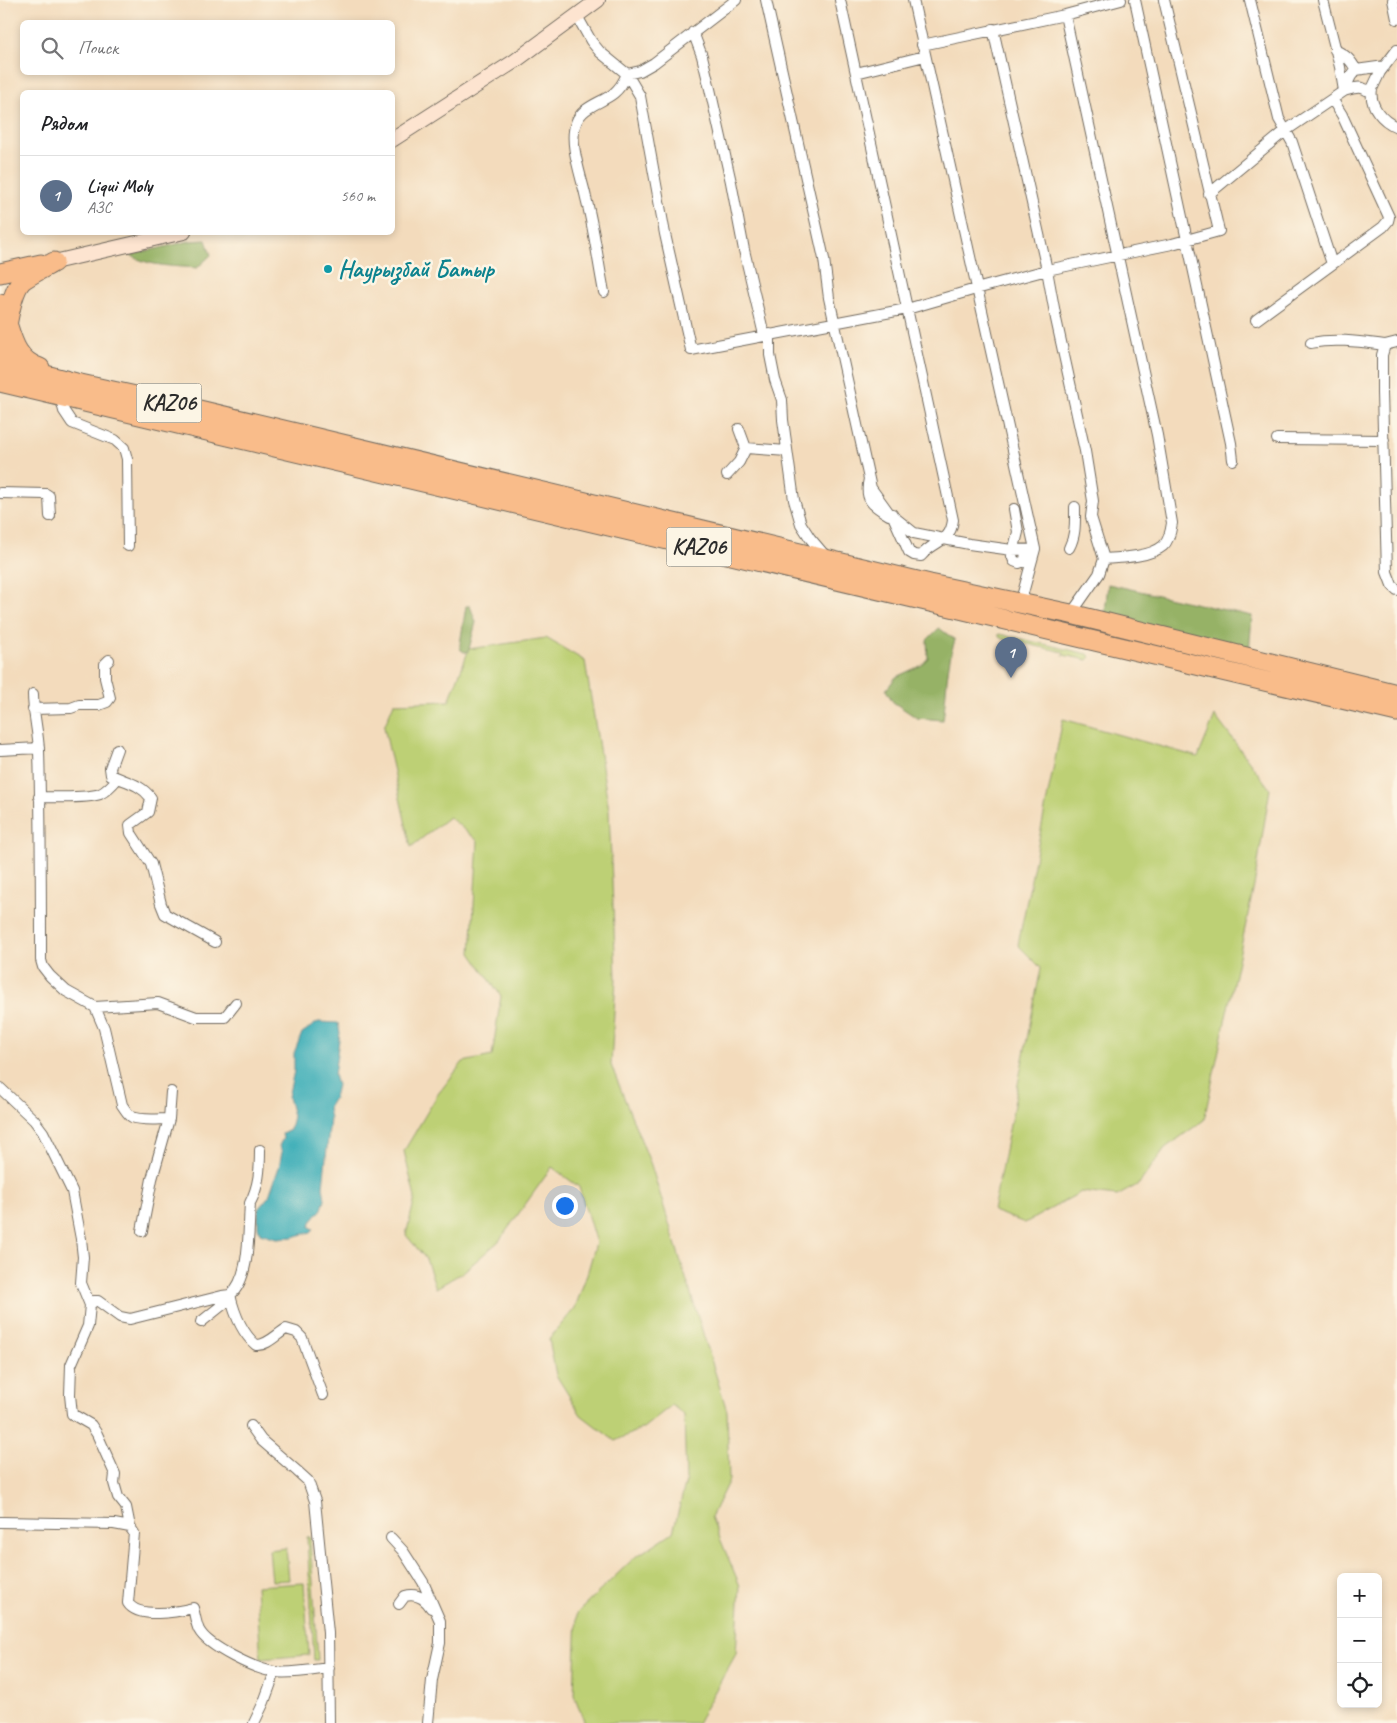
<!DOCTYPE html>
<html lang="ru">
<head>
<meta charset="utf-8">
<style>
  :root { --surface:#fff; --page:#f6f6f6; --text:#202124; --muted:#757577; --line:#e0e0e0; --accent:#0b8043 }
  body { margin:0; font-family:Caveat,sans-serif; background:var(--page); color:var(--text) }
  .controls { position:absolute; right:15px; bottom:15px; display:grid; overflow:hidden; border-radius:8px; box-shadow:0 2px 8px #0003 }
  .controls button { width:45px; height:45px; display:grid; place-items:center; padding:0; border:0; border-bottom:1px solid var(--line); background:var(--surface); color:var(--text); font:25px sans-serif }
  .you { position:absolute; left:564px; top:1205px; width:18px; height:18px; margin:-12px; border:4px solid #fff; border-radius:50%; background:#1a73e8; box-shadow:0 0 0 8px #1a73e833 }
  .badge { display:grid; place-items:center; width:32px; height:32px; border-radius:50%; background:var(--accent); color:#fff; font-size:16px; font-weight:700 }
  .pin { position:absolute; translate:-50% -41px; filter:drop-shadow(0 1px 2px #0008) }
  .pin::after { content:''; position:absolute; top:26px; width:18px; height:15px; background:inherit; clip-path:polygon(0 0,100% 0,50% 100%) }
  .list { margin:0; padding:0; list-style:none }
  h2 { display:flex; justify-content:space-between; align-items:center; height:65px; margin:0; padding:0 20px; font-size:21px }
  h2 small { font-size:16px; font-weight:400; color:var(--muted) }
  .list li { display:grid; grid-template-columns:32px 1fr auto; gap:15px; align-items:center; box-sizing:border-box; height:80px; padding:0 20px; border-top:1px solid var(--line) }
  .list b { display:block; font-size:19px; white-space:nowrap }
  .list p { margin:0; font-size:16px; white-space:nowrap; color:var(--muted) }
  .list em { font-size:16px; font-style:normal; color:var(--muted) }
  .icon { flex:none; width:28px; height:28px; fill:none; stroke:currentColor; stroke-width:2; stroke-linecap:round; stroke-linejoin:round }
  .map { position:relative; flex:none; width:1397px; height:1723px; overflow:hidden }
  .search { position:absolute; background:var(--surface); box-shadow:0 2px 8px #0003; left:20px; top:20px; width:375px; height:55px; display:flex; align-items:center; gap:12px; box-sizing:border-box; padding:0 18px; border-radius:8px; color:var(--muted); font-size:19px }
  .panel { position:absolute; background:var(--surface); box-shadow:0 2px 8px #0003; left:20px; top:90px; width:375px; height:145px; border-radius:8px }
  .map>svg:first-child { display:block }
  .green { fill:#bdd074; stroke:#747e50 }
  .forest { fill:#96b266; stroke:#606e48 }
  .water { fill:#3daeb8; stroke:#346c72 }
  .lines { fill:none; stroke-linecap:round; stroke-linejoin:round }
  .street-casing { stroke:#71695e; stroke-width:12 }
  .secondary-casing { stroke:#71695e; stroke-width:16 }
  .highway-casing { stroke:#71695e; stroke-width:21 }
  .street { stroke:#fff; stroke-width:10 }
  .secondary { stroke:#fde4d0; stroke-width:14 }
  .highway { stroke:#f9bc8a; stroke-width:19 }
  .culture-dot { fill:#0f9aa8; stroke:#fcf5e5; stroke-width:2 }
  .labels { text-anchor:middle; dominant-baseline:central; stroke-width:5; stroke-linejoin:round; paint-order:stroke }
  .shield { fill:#fcf5e5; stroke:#6a6863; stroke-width:1 }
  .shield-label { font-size:22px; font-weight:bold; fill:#2b2b2b }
  .culture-label { font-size:24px; font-weight:bold; fill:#0d838f; stroke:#fcf5e5; text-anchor:start }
</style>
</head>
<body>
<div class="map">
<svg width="1397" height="1723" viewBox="0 0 1397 1723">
  <rect width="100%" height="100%" fill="#fcf5e5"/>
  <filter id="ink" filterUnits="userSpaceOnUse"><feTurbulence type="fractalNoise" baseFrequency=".02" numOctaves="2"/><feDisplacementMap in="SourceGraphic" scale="10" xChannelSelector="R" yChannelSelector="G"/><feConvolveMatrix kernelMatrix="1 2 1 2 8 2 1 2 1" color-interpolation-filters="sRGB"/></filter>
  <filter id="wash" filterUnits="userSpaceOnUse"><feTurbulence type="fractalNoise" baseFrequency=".0096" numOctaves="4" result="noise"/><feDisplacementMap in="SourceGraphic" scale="20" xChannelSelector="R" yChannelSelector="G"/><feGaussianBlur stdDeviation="1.12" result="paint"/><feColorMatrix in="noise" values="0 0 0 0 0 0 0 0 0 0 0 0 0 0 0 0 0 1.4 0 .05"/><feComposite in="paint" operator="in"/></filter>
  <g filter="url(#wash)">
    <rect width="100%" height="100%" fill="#f3dbbc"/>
    <path class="green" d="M999,634L1088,654L1090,657L1088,660L1063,655L1064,652L1022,643L1019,645L999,637Z
      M546,638L585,661L609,810L616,978L611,1065L651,1165L727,1411L729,1480L711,1517L740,1586L736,1654L697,1723H585L574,1695L577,1613L634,1558L673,1532L686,1481L684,1415L672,1405L643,1428L615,1441L581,1415L556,1375L549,1339L575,1308L588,1271L596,1243L579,1187L552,1167L499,1241L462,1273L436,1288L426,1259L406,1235L415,1198L404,1151L438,1094L463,1062L492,1056L501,996L471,953L478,841L449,817L411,847L384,727L394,703L449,701L469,649Z
      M1215,716L1270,789L1254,886L1204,1120L1165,1148L1139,1184L1117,1196L1081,1192L1025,1223L993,1211L1041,968L1018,945L1063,719L1198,757Z
      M307,1537H310L318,1660H314Z
      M286,1548L289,1580L272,1581L269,1550Z
      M304,1583L309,1655L261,1659L256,1586Z"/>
    <path class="forest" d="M206,240L211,255L197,268C174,266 150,267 130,255L190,241Z
      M1108,584L1252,616L1249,653L1108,618L1105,612Z
      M466,606H470L476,622L469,649L467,652H464L460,649V644Z
      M939,628L955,640C946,665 947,693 943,720L917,718L893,702L886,690L896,677L922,665L928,658L927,640Z"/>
    <path class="water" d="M318,1022L338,1023L340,1033L334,1075L337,1085L334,1098L328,1108L330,1119L323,1187L325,1199L322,1209L311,1222L310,1227L314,1229L311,1232L293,1237L277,1238L260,1233L258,1227V1209L269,1196L279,1167L282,1152L279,1146L283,1138L282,1134L290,1130L293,1116L288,1097L294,1071V1053L302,1033Z"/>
  </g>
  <g filter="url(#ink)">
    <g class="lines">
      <defs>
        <path id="street" d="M766,0L824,259L829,298L871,488L889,513L914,533L969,544L1012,550L1035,549
          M840,0L953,520C950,544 935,539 921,556L914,555L909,552L892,514L889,515C872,505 864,500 869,479
          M913,0L1035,549L1020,604
          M1135,0L1231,443L1233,460
          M1250,0L1279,119L1292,142L1332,264
          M1323,0L1340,67L1344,91
          M1393,0L1397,19
          M1065,15L1157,435L1172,523C1171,530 1169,541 1163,546C1150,557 1121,558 1104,559
          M577,16L591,41L600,52L627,74L640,96L665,234L691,350L907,309L976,289L1047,270L1172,244L1219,231L1164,0
          M993,29L1047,270L1056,319L1085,451L1093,501L1091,517L1104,559L1099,574L1071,614
          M693,32L702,56L710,89L731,182L744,250L764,335
          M922,45L1065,15L1121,0
          M1335,50C1346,55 1351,60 1356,70
          M856,73L925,56
          M1372,89C1369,106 1382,121 1397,127
          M1344,91L1351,76L1356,70L1385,66
          M1209,194L1285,131L1344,91C1351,89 1360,85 1366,90L1372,89L1380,72L1397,50
          M604,292C598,261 594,229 586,198C582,178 568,142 576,123C582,106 602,103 614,93C620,88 624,81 627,74L640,71L654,63L736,0
          M1256,320L1383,227L1388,221L1389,217L1342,115L1332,99
          M770,334V355L775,380L782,400L783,420L794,500L801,524L810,538L827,558
          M1397,342L1385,345L1382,355V393L1387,572L1392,585L1397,590
          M1311,343C1335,338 1361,342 1385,345
          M60,395L64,411L72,423L115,440L124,448L127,459L128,546
          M739,429L746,448
          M1277,439L1384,440
          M727,475L739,462L746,448L787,451
          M0,493L46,494L49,496L50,516
          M1014,509L1018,532L1012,556L1014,561L1019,563L1025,561L1026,550
          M1069,548C1076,535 1075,522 1075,507
          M33,694C33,713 38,731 39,750C41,820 41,890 41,960L43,967L50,976L66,991L95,1007L104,1028L122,1105C125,1109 128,1115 132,1117C142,1121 158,1119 169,1119
          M33,709L71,708L79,705H99L107,702L110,698L105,678V664L109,660
          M117,749L110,768L111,775C126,782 141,784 151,798L148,812L130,825L131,833L151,864L161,904L165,914L215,942
          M0,750L39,748
          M39,797C55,797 86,799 100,794C108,790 113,784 118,778
          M95,1007L158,1003L196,1017H225L236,1003
          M0,1088L34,1120L43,1132L72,1191L81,1239L83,1257L81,1283L90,1305L88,1326L71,1365L70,1395L72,1414L91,1425L97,1434L115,1474L114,1483L118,1497L126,1507L130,1527L134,1533L128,1603C138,1619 177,1612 193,1608C195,1615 196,1624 199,1630C208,1647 257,1670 275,1672C291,1674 313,1670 329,1668
          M142,1231L152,1179L169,1119L171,1092
          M230,1295C251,1278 248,1229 250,1203C259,1186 260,1169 260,1150
          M90,1305L94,1301H98L120,1317L130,1319L222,1296L230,1295C234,1312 242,1333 256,1345C267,1346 277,1334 286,1329L296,1332L302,1338L323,1395
          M201,1322L231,1298
          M251,1426L261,1440L297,1471L308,1481L315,1501L328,1633L329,1723
          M0,1522L114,1524L130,1527
          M391,1538L403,1551L423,1582L440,1621V1643L432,1680L428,1723
          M399,1604L405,1596C417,1593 425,1598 431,1608
          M254,1723L264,1702L275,1672"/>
        <path id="secondary" d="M392,140L515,61L598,0
          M54,262L184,232"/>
        <path id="highway" d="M0,273L41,264
          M0,304C12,329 10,358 40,368
          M0,354L3,348C7,330 10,291 23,280C33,273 44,268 54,262
          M0,363L76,383L191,408L930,584L1071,614L1397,694
          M0,382C467,488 931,604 1397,712"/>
      </defs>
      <use href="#street" class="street-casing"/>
      <use href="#secondary" class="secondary-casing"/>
      <use href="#highway" class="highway-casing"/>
      <use href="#street" class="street"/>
      <use href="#secondary" class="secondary"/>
      <use href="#highway" class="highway"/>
    </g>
  </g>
  <circle class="culture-dot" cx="328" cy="269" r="5"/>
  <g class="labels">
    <g class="shield">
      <rect x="136.5" y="383.5" width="65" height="39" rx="4"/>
      <rect x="666.5" y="527.5" width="65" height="39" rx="4"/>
    </g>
    <g class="shield-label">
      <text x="169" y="403">KАZ06</text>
      <text x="699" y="547">KАZ06</text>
    </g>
    <g class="culture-label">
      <text x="338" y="269">Наурызбай Батыр</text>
    </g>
  </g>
</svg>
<div class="controls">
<button>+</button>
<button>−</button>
<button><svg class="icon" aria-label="locate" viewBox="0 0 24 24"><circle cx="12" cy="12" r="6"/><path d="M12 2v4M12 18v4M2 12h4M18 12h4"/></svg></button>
</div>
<div class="you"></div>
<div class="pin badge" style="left:1011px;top:678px;background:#5c6f8a">1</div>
<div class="search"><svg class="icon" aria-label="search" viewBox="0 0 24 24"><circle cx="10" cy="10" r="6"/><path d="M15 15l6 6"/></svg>Поиск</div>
<section class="panel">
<h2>Рядом<small></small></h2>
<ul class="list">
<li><span class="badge" style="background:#5c6f8a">1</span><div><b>Liqui Moly</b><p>АЗС</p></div><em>560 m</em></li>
</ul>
</section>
</div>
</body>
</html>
